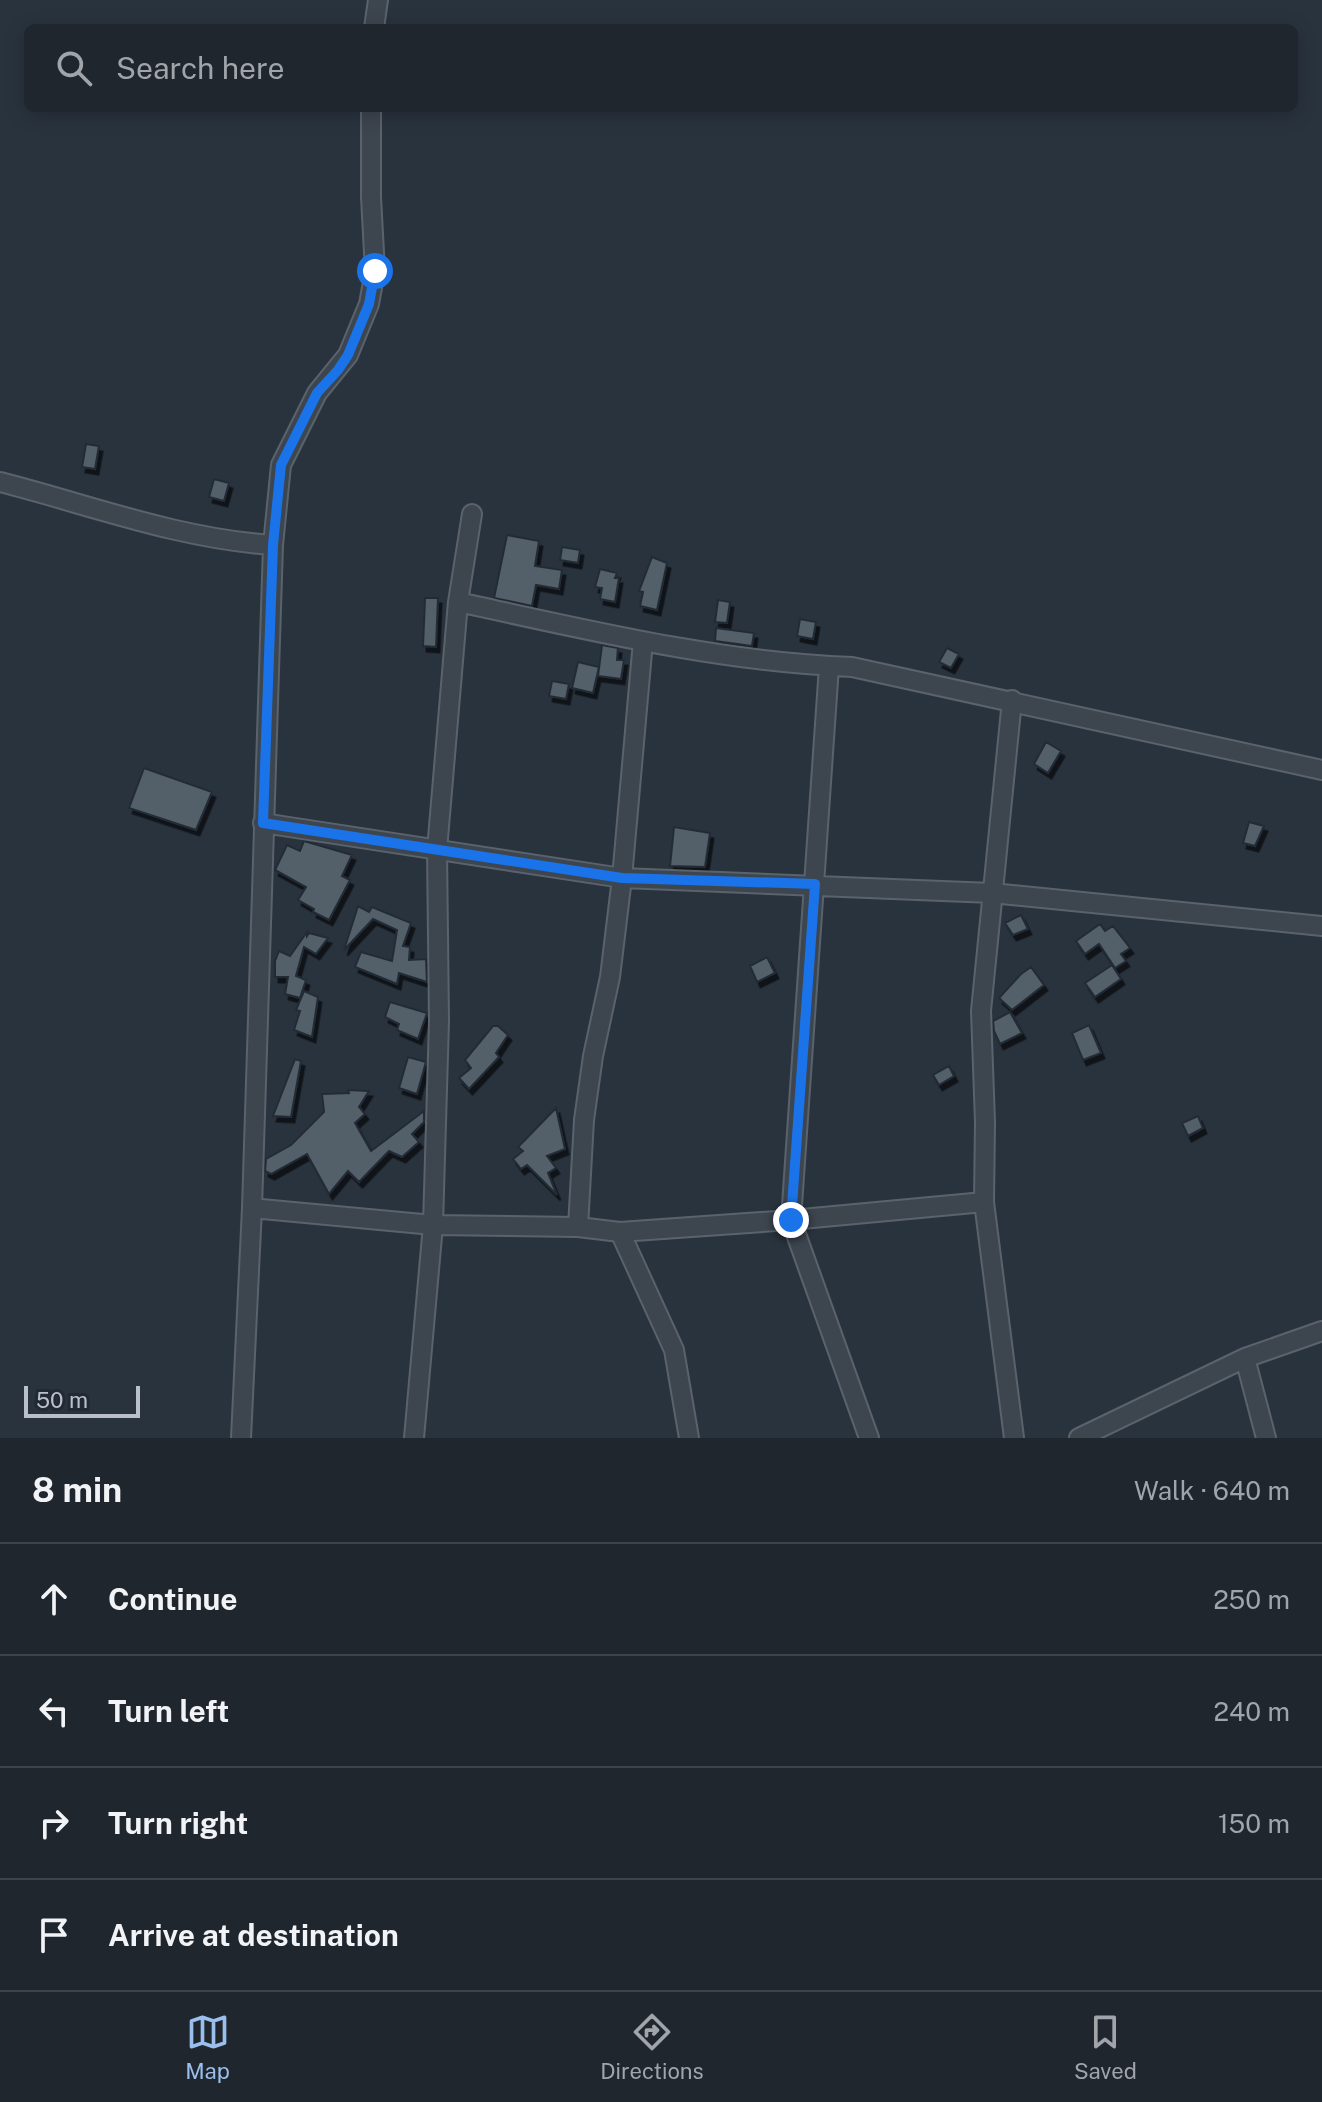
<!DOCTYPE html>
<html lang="en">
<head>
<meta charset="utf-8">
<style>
  :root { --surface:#1f262e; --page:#272e36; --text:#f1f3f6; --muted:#a1a5aa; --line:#3c434a; --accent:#9abfed }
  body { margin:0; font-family:"Public Sans",sans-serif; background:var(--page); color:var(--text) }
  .scale { position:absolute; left:24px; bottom:20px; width:116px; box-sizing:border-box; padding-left:8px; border:4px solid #b9c0c9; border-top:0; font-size:22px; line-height:28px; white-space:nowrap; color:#b9c0c9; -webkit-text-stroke:6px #212a34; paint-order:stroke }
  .stop { position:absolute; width:24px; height:24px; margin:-18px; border:6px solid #1a73e8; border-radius:50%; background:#fff }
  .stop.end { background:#1a73e8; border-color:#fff; box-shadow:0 2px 8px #0008 }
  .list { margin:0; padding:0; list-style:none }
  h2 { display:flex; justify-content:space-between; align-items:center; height:104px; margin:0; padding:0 32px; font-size:34px }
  h2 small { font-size:26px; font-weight:400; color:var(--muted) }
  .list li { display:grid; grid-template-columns:52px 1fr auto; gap:24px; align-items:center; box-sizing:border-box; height:112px; padding:0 32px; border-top:2px solid var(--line) }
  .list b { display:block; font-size:30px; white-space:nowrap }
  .list em { font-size:26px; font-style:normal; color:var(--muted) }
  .icon { flex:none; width:44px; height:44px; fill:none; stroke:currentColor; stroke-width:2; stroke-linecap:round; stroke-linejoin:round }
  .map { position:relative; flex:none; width:1322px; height:1438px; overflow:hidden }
  .search { position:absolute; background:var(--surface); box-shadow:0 4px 20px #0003; left:24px; right:24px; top:24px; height:88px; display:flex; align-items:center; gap:20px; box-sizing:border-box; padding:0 28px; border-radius:12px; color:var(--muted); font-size:30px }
  .sheet { height:552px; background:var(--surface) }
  nav { display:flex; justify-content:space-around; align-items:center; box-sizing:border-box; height:112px; border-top:2px solid var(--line); background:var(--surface); font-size:22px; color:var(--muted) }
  nav a { display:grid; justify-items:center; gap:4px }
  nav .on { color:var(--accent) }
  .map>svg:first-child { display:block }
  .building { fill:#525e69; stroke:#232c36; stroke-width:2; filter:url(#shadow) }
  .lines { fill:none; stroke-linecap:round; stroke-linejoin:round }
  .minor-casing { stroke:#5a636c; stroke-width:22 }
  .minor { stroke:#3d454f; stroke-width:18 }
  .route { stroke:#1a73e8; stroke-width:10 }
</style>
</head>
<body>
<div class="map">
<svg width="1322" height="1438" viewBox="0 0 1322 1438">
  <defs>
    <filter id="shadow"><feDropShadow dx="3.5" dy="5.5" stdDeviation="0" flood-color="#0009"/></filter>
  </defs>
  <rect width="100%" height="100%" fill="#29333e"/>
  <path class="building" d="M86,444L99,446L95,469L82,467Z
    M214,479L229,483L224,501L209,497Z
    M507,535L539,541L535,566L562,570L559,589L536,585L532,606L494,598Z
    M562,547L580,550L578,563L560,560Z
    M652,557L667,563L657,610L640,606L643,592L639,591Z
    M600,569L617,573L615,578H619L615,602L600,599L602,588L595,587Z
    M425,598H438L436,647L423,646Z
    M718,600L730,602L727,623L715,622Z
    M800,619L816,622L813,639L797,636Z
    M716,628L754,633L752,646L715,641Z
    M602,645L618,648L617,660H624L621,679L598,676Z
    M947,648L959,654L951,668L939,662Z
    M578,662L599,667L593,693L572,688Z
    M552,681L569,684L566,699L549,696Z
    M1046,742L1061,751L1048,773L1034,764Z
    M144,768L212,792L196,830L129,808Z
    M1249,822L1264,826L1255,846L1243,843Z
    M674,827L710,833L705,867L670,866Z
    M304,841L352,855L342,876L350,880L329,920L313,912L314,909L298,900L306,887L275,870L287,845L300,851Z
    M358,906L369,912L372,907L411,923L403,946L410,947L409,960L426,959L427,982L399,973L397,984L355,967L361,952L392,961L397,930L373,919L344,950Z
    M1021,915L1028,929L1013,935L1005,923Z
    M1100,924L1105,931L1113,926L1130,948L1121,954L1126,961L1115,968L1099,944L1085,954L1076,941Z
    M307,932V936L309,933L328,938L316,954L304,947L296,976L306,980L300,998L285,994L288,977H275V961L279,951L290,956Z
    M767,957L775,973L757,982L750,966Z
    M1112,965L1121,979L1095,997L1085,983Z
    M1031,967L1044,985L1012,1010L999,998L1021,974Z
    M304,991L318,997L312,1037L294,1030L300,1011L296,1010Z
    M390,1002L427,1013L418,1039L397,1030L399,1024L385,1017Z
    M1010,1012L1022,1033L1000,1044L994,1031L993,1021Z
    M1089,1025L1101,1053L1083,1060L1072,1033Z
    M493,1026H498L508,1035L496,1053L499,1057L469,1089L459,1078L471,1068L465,1060Z
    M408,1057L426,1062L417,1094L399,1088Z
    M295,1059L301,1061L291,1117L273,1116Z
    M949,1066L954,1076L939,1085L933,1075Z
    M348,1090L369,1091L359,1107L365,1114L355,1123L371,1151L424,1111V1122L412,1134L419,1142L402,1157L389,1151L359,1182L348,1171L329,1194L307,1154L271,1174L265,1171L266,1159L291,1145L324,1112L322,1094L349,1093Z
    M556,1108L565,1149L547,1156L556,1168L548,1173L557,1195L527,1165L521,1169L513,1159L523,1151L518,1147Z
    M1198,1116L1203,1128L1188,1136L1182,1123Z"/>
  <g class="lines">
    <defs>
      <path id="minor" d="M374,28L378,0
        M0,482C90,505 179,539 273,545
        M458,602C588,630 719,662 852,667L1322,770
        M829,666L791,1220L869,1438
        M263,823L622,878L992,893L1322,926
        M984,1202L985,1122L981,1011L1012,700
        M252,1208L433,1225L578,1227L620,1232L791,1220L984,1202L1014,1438
        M578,1227L584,1120L593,1056L610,977L622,878L643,641
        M620,1232L674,1350L689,1438
        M1245,1358L1266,1438
        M241,1438L252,1208L273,545L281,465L317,393L348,355L369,304L375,271L371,197V108
        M414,1438L433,1225L439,1021L437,850L458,602L472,514
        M1079,1438L1245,1358L1322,1331"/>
    </defs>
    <use href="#minor" class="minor-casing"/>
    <use href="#minor" class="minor"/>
  </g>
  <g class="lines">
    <path class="route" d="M375,271L369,304L348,355L338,370L317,393L281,465L273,545L263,823L622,878L815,884L791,1220"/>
  </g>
</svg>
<div class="scale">50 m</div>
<div class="stop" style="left:375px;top:271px"></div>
<div class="stop end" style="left:791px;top:1220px"></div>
<div class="search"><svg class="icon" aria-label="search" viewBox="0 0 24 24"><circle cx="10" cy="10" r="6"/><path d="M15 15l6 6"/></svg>Search here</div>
</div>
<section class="sheet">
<h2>8 min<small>Walk · 640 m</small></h2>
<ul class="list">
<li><svg class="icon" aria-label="ahead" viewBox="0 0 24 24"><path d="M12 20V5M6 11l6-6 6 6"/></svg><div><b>Continue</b></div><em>250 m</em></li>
<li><svg class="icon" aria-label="left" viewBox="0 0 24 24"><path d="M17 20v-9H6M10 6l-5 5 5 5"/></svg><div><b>Turn left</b></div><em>240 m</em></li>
<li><svg class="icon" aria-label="right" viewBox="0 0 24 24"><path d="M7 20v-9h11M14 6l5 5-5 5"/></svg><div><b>Turn right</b></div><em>150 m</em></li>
<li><svg class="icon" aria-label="arrive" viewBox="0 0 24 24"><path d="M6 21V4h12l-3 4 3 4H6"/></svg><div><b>Arrive at destination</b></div></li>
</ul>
</section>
<nav>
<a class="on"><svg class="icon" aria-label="map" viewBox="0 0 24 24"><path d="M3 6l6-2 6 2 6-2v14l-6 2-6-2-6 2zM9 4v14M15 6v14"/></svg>Map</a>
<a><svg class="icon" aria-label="directions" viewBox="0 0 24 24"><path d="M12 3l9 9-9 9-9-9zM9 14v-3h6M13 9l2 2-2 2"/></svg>Directions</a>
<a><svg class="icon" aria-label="saved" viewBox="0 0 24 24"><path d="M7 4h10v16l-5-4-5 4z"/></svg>Saved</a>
</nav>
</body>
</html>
